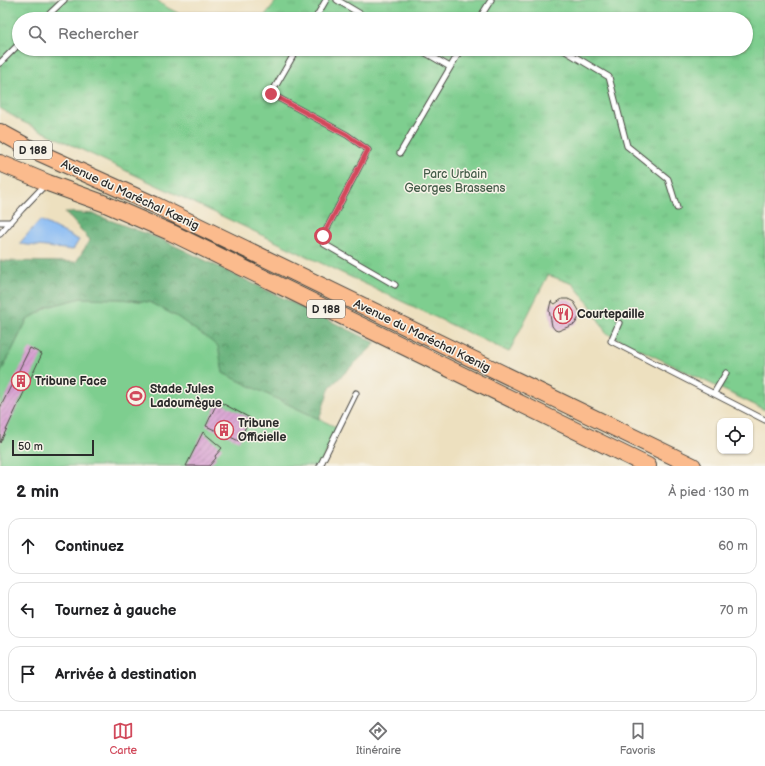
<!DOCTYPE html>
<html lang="fr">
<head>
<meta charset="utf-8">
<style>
  :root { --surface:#fff; --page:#f6f6f6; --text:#202124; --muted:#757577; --line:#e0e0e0; --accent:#d1495b }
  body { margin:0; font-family:"Balsamiq Sans",sans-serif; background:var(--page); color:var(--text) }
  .controls { position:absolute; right:12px; bottom:12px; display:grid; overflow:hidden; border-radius:8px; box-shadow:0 1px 3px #0004 }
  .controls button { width:36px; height:36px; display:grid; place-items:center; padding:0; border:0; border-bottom:1px solid var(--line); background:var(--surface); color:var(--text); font:20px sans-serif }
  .scale { position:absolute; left:12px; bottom:10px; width:82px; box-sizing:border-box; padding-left:4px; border:2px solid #2b2b2b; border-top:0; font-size:11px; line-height:14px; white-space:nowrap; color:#2b2b2b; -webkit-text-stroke:3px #f7f3e8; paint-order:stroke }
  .stop { position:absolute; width:12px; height:12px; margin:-9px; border:3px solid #d1495b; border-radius:50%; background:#fff }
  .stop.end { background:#d1495b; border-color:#fff; box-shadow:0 1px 4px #0008 }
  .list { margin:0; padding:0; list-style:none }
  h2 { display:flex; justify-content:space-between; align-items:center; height:52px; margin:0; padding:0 16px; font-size:17px }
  h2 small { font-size:13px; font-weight:400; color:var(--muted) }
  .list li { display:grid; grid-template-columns:26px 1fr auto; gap:12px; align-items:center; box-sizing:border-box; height:56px; margin:0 8px 8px; padding:0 8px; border:1px solid var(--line); border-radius:12px }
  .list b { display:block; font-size:15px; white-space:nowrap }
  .list em { font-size:13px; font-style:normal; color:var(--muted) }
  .icon { flex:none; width:22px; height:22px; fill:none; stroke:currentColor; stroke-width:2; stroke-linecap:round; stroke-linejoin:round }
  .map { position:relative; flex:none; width:765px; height:466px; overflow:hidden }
  .search { position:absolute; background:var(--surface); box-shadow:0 1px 3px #0004; left:12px; right:12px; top:12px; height:44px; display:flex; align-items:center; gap:10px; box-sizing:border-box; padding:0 14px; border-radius:22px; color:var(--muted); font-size:15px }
  .sheet { height:244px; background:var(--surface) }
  nav { display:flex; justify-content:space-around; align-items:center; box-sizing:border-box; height:56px; border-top:1px solid var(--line); background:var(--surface); font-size:11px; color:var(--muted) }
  nav a { display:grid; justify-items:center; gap:2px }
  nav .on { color:var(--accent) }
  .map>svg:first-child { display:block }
  .grass { fill:#7ece8f; stroke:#547c5d }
  .forest { fill:url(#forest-crowns); stroke:#486e52 }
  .park { fill:url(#park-tufts); stroke:#547c5d }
  .water { fill:#86baf4; stroke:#587290 }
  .building { fill:url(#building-hatch) }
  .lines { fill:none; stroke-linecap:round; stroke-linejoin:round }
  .service-casing { stroke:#484641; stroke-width:7 }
  .primary-casing { stroke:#484641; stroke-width:18 }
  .service { stroke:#fff; stroke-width:5 }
  .primary { stroke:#fbbb8d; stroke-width:16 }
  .route { stroke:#d1495b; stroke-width:5 }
  .labels { text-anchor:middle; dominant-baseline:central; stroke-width:3; stroke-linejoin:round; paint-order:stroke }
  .shield { fill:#f7f3e8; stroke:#686764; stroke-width:1 }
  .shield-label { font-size:11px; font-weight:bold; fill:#2b2b2b }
  .park-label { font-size:12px; fill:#445c49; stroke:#f7f3e8 }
  .street-label { font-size:12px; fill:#2b2b2b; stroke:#f7f3e8 }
  .poi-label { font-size:12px; font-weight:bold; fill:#2b2b2b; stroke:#f7f3e8; text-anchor:start }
</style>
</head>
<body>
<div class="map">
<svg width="765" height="466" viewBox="0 0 765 466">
  <defs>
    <pattern id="forest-crowns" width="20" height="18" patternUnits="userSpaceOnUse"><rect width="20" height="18" fill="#66b17a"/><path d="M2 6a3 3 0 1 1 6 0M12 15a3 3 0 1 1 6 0" fill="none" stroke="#549064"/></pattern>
    <pattern id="park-tufts" width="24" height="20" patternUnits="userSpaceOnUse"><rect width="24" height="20" fill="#7ece8f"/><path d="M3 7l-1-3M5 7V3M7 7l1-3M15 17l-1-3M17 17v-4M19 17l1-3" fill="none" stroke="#6db17c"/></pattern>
    <pattern id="building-hatch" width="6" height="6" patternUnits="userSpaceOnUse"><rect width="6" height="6" fill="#d8a1d2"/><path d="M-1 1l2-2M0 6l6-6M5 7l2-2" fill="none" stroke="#af83ab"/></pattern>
  </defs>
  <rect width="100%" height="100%" fill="#f7f3e8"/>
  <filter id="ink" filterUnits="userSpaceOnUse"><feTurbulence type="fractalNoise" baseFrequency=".025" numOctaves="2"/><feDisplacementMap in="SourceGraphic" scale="8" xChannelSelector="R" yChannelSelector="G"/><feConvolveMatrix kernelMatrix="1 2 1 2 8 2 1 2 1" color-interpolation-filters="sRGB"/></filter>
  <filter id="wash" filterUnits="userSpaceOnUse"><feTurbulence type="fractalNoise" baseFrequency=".012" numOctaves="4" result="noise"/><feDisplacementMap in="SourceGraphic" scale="16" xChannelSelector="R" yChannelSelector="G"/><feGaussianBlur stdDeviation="0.9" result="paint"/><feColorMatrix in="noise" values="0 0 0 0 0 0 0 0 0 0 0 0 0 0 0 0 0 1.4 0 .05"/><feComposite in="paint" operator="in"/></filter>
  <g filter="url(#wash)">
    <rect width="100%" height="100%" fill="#ede0bf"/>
    <path class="grass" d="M81,298L121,299L149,302L176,316L219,346L223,373L338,428L320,466H0V374L27,320L50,306Z"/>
    <path class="forest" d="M65,212L93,214L161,239L376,343L330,387L319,419L223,373L218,346L176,316L149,302L121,299L81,298L47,307L27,320L0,374V261L76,262L90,240Z"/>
    <path class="park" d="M0,0H157L164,6L190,19H19V49H746V19H262L277,0H765V410L606,333L590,305L573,284L548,275L509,352L21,121L0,108Z"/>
    <path class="water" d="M40,220L79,240L73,250L19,244Z"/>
    <g id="blocks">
      <path class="building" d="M562,299H568L574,302L581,314L575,324L558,331L555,330L552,326L549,310L551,301L555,304Z
        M30,348L42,354L0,443V408Z
        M218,401L250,418L239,441L206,426Z
        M203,432L222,448L215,456L216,458L209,466H186Z"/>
    </g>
  </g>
  <g filter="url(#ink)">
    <use href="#blocks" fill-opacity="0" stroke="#484641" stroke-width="1"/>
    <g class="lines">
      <defs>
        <path id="service" d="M337,0L369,19
          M481,16L488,19
          M44,19L64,0
          M315,19L326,0
          M479,19L491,0
          M297,49L271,94L347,135L368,150L323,236L324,244L395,285
          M419,49L450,67
          M562,49L609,77L627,146L668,179L677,208
          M0,63L19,44
          M400,153L461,49
          M0,222H11
          M0,234L22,209L45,185
          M619,323L611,341L765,420
          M714,393L726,373
          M320,466L356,393"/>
        <path id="primary" d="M0,132L33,150L155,205L693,466
          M0,163L48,183L103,203L172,233L648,466"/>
      </defs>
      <use href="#service" class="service-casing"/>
      <use href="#primary" class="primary-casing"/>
      <use href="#service" class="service"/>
      <use href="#primary" class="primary"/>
    </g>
  </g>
  <g class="lines" filter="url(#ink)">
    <path class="route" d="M271,94L347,135L368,150L323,236"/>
  </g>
  <defs>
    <symbol id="restaurant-ring" viewBox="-11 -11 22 22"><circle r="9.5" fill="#f7f3e8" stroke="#d1495b" stroke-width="1.5"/><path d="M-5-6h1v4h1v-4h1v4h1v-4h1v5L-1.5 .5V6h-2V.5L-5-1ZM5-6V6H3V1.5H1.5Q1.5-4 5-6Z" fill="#d1495b"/></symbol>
    <symbol id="building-ring" viewBox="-11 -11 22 22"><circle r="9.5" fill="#f7f3e8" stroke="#d1495b" stroke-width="1.5"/><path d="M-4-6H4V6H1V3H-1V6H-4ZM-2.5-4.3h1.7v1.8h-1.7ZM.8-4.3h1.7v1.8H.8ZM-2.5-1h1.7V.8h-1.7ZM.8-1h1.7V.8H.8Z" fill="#d1495b"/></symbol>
    <symbol id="stadium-ring" viewBox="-11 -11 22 22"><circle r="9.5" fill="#f7f3e8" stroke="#d1495b" stroke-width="1.5"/><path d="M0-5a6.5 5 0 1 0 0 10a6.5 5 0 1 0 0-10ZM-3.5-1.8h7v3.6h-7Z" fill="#d1495b"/></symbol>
  </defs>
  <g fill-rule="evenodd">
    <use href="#restaurant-ring" x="552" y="303" width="22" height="22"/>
    <use href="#building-ring" x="10" y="370" width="22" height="22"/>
    <use href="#stadium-ring" x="125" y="385" width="22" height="22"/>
    <use href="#building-ring" x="213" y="419" width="22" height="22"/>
  </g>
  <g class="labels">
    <g class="shield">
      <rect x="14" y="141" width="38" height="18" rx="3"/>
      <rect x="307" y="300" width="38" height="18" rx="3"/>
    </g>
    <g class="shield-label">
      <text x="33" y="150">D 188</text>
      <text x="326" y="309">D 188</text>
    </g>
    <g class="park-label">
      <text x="455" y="174">Parc Urbain<tspan x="455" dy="14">Georges Brassens</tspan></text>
    </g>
    <g class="street-label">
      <text transform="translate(130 195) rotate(25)">Avenue du Maréchal Kœnig</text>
      <text transform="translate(422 336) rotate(26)">Avenue du Maréchal Kœnig</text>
    </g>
    <g class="poi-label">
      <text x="577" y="314">Courtepaille</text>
      <text x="35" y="381">Tribune Face</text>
      <text x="150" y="389">Stade Jules<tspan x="150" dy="14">Ladoumègue</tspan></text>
      <text x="238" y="423">Tribune<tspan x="238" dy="14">Officielle</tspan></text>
    </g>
  </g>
</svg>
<div class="controls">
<button><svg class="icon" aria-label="locate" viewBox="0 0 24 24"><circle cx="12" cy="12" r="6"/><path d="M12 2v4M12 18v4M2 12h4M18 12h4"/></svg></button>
</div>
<div class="scale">50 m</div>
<div class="stop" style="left:323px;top:236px"></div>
<div class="stop end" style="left:271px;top:94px"></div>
<div class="search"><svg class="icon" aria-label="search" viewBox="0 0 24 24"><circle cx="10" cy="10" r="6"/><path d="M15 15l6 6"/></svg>Rechercher</div>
</div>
<section class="sheet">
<h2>2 min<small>À pied · 130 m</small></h2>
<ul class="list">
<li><svg class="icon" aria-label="ahead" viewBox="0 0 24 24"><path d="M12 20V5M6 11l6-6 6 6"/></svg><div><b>Continuez</b></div><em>60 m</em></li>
<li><svg class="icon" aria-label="left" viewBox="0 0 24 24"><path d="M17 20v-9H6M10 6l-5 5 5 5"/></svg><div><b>Tournez à gauche</b></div><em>70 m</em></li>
<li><svg class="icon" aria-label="arrive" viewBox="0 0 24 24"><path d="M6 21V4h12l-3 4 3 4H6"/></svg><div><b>Arrivée à destination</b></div></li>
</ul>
</section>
<nav>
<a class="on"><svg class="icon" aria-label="map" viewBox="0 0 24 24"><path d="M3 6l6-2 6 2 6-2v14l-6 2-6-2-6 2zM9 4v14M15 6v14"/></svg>Carte</a>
<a><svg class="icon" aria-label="directions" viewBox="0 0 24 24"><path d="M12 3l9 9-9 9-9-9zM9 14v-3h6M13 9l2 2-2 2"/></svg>Itinéraire</a>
<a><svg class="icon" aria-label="saved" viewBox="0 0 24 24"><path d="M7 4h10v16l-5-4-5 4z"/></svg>Favoris</a>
</nav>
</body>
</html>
